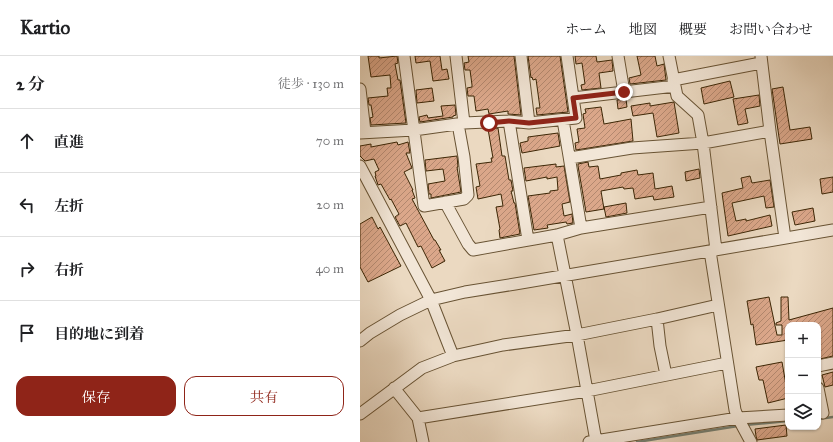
<!DOCTYPE html>
<html lang="ja">
<head>
<meta charset="utf-8">
<style>
  :root { --surface:#fff; --page:#f2f2f2; --text:#202124; --muted:#757577; --line:#e0e0e0; --accent:#8f2418 }
  body { margin:0; font-family:"IM FELL Great Primer","Noto Serif JP",serif; background:var(--page); color:var(--text) }
  .controls { position:absolute; right:12px; bottom:12px; display:grid; overflow:hidden; border-radius:8px; box-shadow:0 1px 3px #0004 }
  .controls button { width:36px; height:36px; display:grid; place-items:center; padding:0; border:0; border-bottom:1px solid var(--line); background:var(--surface); color:var(--text); font:20px sans-serif }
  .stop { position:absolute; width:12px; height:12px; margin:-9px; border:3px solid #8f2418; border-radius:50%; background:#fff }
  .stop.end { background:#8f2418; border-color:#fff; box-shadow:0 1px 4px #0008 }
  .list { margin:0; padding:0; list-style:none }
  h2 { display:flex; justify-content:space-between; align-items:center; height:52px; margin:0; padding:0 16px; font-size:17px }
  h2 small { font-size:13px; font-weight:400; color:var(--muted) }
  .list li { display:grid; grid-template-columns:26px 1fr auto; gap:12px; align-items:center; box-sizing:border-box; height:64px; padding:0 16px; border-top:1px solid var(--line) }
  .list b { display:block; font-size:15px; white-space:nowrap }
  .list em { font-size:13px; font-style:normal; color:var(--muted) }
  .actions { display:flex; gap:8px; padding:12px 16px }
  .actions a { flex:1; padding:9px 0; border:1px solid var(--accent); border-radius:12px; text-align:center; font-size:14px; color:var(--accent) }
  .actions .main { background:var(--accent); color:#fff }
  .icon { flex:none; width:22px; height:22px; fill:none; stroke:currentColor; stroke-width:2; stroke-linecap:round; stroke-linejoin:round }
  .map { position:relative; flex:none; width:473px; height:386px; overflow:hidden }
  header { display:flex; align-items:center; gap:24px; box-sizing:border-box; height:56px; padding:0 20px; background:var(--surface); border-bottom:1px solid var(--line) }
  header strong { font-size:19px }
  nav { display:flex; gap:22px; margin-inline-start:auto; font-size:14px }
  main { display:flex }
  aside { flex:1; background:var(--surface) }
  .map>svg:first-child { display:block }
  .lines { fill:none; stroke-linecap:round; stroke-linejoin:round }
  .stream { stroke:#747e71; stroke-width:2.5 }
  .building { fill:url(#building-hatch); stroke:#3c2605 }
  .minor-casing { stroke:#685334; stroke-width:13 }
  .minor { stroke:#f2e6d7; stroke-width:11 }
  .route { stroke:#8f2418; stroke-width:5 }
</style>
</head>
<body>
<header>
<strong>Kartio</strong>
<nav><a>ホーム</a><a>地図</a><a>概要</a><a>お問い合わせ</a></nav>
</header>
<main>
<aside>
<h2>2 分<small>徒歩 · 130 m</small></h2>
<ul class="list">
<li><svg class="icon" aria-label="ahead" viewBox="0 0 24 24"><path d="M12 20V5M6 11l6-6 6 6"/></svg><div><b>直進</b></div><em>70 m</em></li>
<li><svg class="icon" aria-label="left" viewBox="0 0 24 24"><path d="M17 20v-9H6M10 6l-5 5 5 5"/></svg><div><b>左折</b></div><em>20 m</em></li>
<li><svg class="icon" aria-label="right" viewBox="0 0 24 24"><path d="M7 20v-9h11M14 6l5 5-5 5"/></svg><div><b>右折</b></div><em>40 m</em></li>
<li><svg class="icon" aria-label="arrive" viewBox="0 0 24 24"><path d="M6 21V4h12l-3 4 3 4H6"/></svg><div><b>目的地に到着</b></div></li>
</ul>
<div class="actions"><a class="main">保存</a><a>共有</a></div>
</aside>
<div class="map">
<svg width="473" height="386" viewBox="0 0 473 386">
  <defs>
    <pattern id="building-hatch" width="6" height="6" patternUnits="userSpaceOnUse"><rect width="6" height="6" fill="#dba78a"/><path d="M-1 1l2-2M0 6l6-6M5 7l2-2" fill="none" stroke="#b3886f"/></pattern>
  </defs>
  <rect width="100%" height="100%" fill="#ebd9c1"/>
  <filter id="stains"><feTurbulence type="fractalNoise" baseFrequency=".005" numOctaves="4"/><feColorMatrix values="0 0 0 0 .2 0 0 0 0 .09 0 0 0 0 .02 0 0 0 .5 -.17"/></filter>
  <radialGradient id="worn" r=".72"><stop offset=".6" stop-color="#630" stop-opacity="0"/><stop offset="1" stop-color="#630" stop-opacity=".3"/></radialGradient>
  <g class="lines">
    <path class="stream" d="M458,363L473,361
      M385,369L428,365
      M277,386L378,370"/>
  </g>
  <path class="building" d="M8,0H19V2L37,0L38,7L35,8L38,24H40L46,67L11,69L10,62L13,61L11,49H9L8,42L28,40L27,32H31L30,19L11,21Z
    M55,0H80L82,14L87,13L89,23L73,25L70,5L56,7Z
    M108,0H154L161,59L148,58V55L129,58L128,53L116,55L114,40H108L107,32L112,31V29L110,14H105L104,7L109,6Z
    M168,0H200L208,56L177,59L176,52H180L176,23L173,24L172,21L171,22Z
    M215,0H236L237,6L252,4L253,15L239,17L241,32L222,34L221,29L225,28L222,7L216,8Z
    M277,0H295L297,10L304,8L306,24L270,28L269,22L281,19Z
    M370,25L374,41L344,48L341,32Z
    M423,31L430,74L450,71L452,83L420,88L412,33Z
    M72,32L74,45L57,47L56,34Z
    M399,39L400,50L385,53L388,67L378,69L373,43Z
    M266,43L267,51L258,53L257,44Z
    M314,46L319,77L297,81L293,57L273,60L271,50L290,47V50Z
    M95,49L96,59L93,60V61L60,66L59,61L67,59L68,62L83,60L81,50Z
    M241,51L244,68L271,63L273,85L216,94L215,87L219,86L217,73L225,72L223,58L226,57L225,53Z
    M138,72L142,100H145L149,124H151L153,135H151L154,147H155L160,178L140,182L139,174L140,173L136,151L143,150L141,138L118,143L116,131L120,130L116,108L132,106L131,102H133L128,73Z
    M198,77L200,90L162,97L160,87L168,85V81Z
    M37,86L38,89L48,86L50,97H46L52,112L44,116L53,134H52L55,142L52,143L74,184H75L81,194H79L85,205L72,212L61,190L58,191L46,167L40,170L35,161L39,158L31,143L30,144L21,128L18,129L15,120H16L15,116L19,114L14,103L5,105L0,100V90L11,88V91Z
    M97,100L98,111H97L101,136L71,142V138H69L68,128L85,125L83,113L66,115L65,104Z
    M228,106L229,111L238,110L240,123L261,119V117L277,114L278,119L293,117L295,133L312,130L314,141L294,144L293,140L275,143L273,132L264,133L263,131L241,135L244,153L226,156L218,110V108Z
    M196,108V111L204,110L210,146L202,148L204,160L212,158L213,167L207,168L206,166L187,169L188,172L174,174L168,140L190,137V135L198,134L197,121L187,123V121L166,125L164,112Z
    M339,113L340,122L326,125L325,116Z
    M390,120L392,127L410,124L414,151L406,152L404,140L372,147L376,165L386,163V165L410,159L412,170L368,180L362,137L383,132L381,122Z
    M473,121V136L462,138L460,123Z
    M266,147L267,157L246,161L244,151Z
    M453,152L455,165L435,169L432,156Z
    M12,161L18,173L20,171L41,210L8,226L0,211V168Z
    M409,241L417,279H422V269H416V267L421,265V241H428L429,264L473,252V300L460,303L458,296V269H428V284L396,289L393,268L391,269L387,245Z
    M422,306L426,329H428V342L408,347L403,324H399L396,311Z
    M473,316V329L465,331L462,319Z
    M426,369L427,380L397,384L396,380L395,373Z"/>
  <g class="lines">
    <defs>
      <path id="minor" d="M44,0L64,150L104,143L108,139L104,101L98,68
        M96,0L104,67
        M161,0L169,67
        M258,0L264,36
        M309,0L317,40L338,59L343,87L356,194
        M401,0L410,75L425,182
        M313,24L401,7
        M0,33L5,76
        M213,42L315,30
        M203,64L221,172
        M149,65L168,184
        M0,77L54,74L104,67L149,65L169,67L216,62L207,0
        M210,102L272,92L343,87L410,75
        M0,110L71,244L93,300
        M85,146L108,188L113,194L197,179L221,172L351,151
        M197,179L217,279L236,385
        M350,195L375,354L378,362L391,386
        M297,263L300,290L306,319
        M0,285L10,277L40,259L71,244L105,236L155,228L473,174
        M458,310L473,307
        M34,332L58,362L63,386
        M458,332L463,357
        M0,358L62,312L93,300L143,289L217,279L297,263L358,249
        M58,362L227,335L367,307
        M229,386L378,362L428,359"/>
    </defs>
    <use href="#minor" class="minor-casing"/>
    <use href="#minor" class="minor"/>
  </g>
  <g class="lines">
    <path class="route" d="M129,67L149,65L169,67L216,62L213,42L264,36"/>
  </g>
  <rect width="100%" height="100%" filter="url(#stains)"/>
  <rect width="100%" height="100%" fill="url(#worn)"/>
</svg>
<div class="controls">
<button>+</button>
<button>−</button>
<button><svg class="icon" aria-label="layers" viewBox="0 0 24 24"><path d="M12 4l9 5-9 5-9-5zM3 14l9 5 9-5"/></svg></button>
</div>
<div class="stop" style="left:129px;top:67px"></div>
<div class="stop end" style="left:264px;top:36px"></div>
</div>
</main>
</body>
</html>
